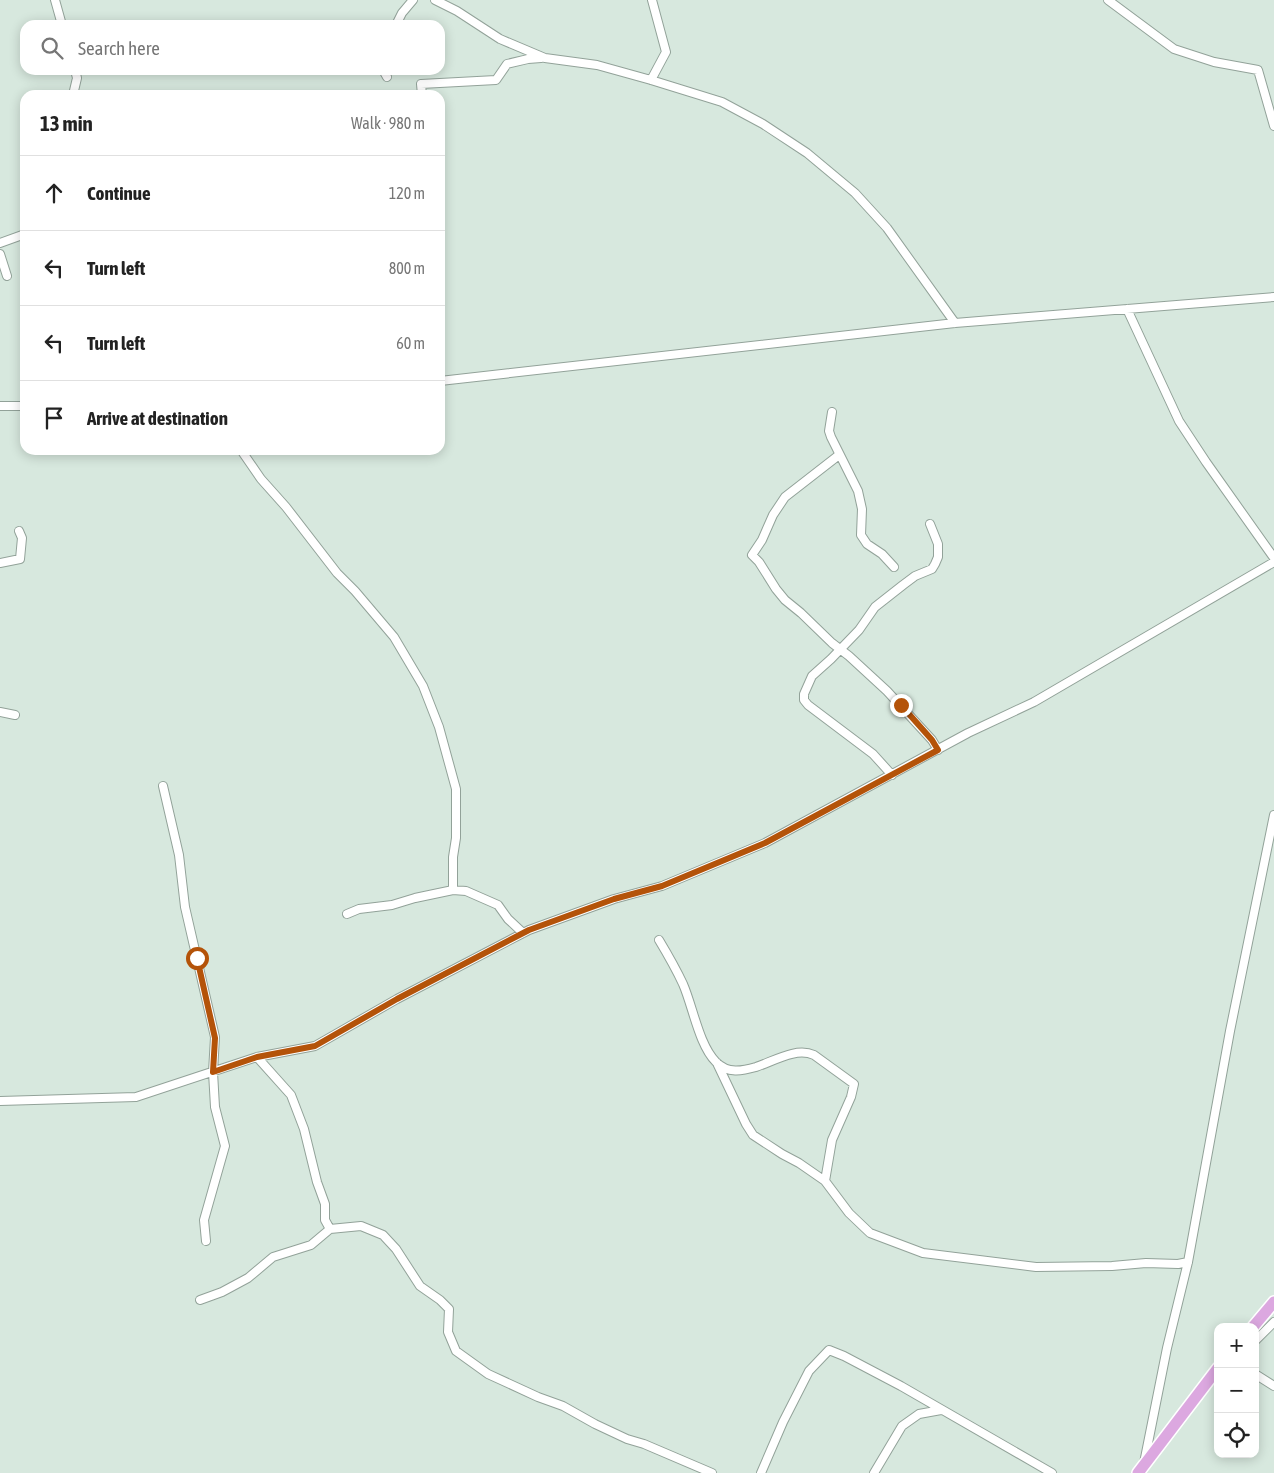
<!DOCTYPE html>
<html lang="en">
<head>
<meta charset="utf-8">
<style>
  :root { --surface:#fff; --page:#f2f2f2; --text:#222; --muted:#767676; --line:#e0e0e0 }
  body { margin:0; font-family:"Asap Condensed",sans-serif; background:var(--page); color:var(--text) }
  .controls { position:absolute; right:15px; bottom:15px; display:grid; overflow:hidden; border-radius:10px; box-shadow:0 2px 12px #0003 }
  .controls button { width:45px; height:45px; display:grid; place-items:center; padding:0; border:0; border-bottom:1px solid var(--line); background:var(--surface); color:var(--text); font:25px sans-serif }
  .stop { position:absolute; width:15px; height:15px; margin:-11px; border:4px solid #b45309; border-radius:50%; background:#fff }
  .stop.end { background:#b45309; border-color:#fff; box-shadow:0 1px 5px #0008 }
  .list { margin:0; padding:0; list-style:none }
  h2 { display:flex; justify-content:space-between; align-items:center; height:65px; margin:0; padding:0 20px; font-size:21px }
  h2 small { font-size:16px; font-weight:400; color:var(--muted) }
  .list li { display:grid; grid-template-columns:32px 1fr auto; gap:15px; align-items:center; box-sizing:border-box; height:75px; padding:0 20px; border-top:1px solid var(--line) }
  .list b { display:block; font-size:19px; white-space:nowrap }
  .list em { font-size:16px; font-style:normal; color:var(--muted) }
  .icon { flex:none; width:28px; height:28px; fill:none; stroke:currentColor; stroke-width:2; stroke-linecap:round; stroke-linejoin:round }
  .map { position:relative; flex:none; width:1274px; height:1473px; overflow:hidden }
  .search { position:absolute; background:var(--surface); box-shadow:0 2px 12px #0003; left:20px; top:20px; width:425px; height:55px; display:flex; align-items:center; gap:12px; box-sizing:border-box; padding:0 18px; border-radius:15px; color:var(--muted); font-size:19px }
  .panel { position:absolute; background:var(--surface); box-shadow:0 2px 12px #0003; left:20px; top:90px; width:425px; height:365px; border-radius:15px }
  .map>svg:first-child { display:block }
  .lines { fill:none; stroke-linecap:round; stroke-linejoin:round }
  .minor-casing { stroke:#92a299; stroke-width:10 }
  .highway-casing { stroke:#fff; stroke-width:14 }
  .minor { stroke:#fff; stroke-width:8 }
  .highway { stroke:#dca8e0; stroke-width:11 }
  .route { stroke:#b45309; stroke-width:6 }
</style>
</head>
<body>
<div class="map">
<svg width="1274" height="1473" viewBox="0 0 1274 1473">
  <rect width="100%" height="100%" fill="#d7e8de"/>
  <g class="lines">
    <defs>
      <path id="minor" d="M55,0L62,25
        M435,0L457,11L500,39L545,58L597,65L651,80L722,102L763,124L807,153L855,193L887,228L955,323
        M1108,0L1174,49L1214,62L1258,70L1274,126
        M396,25L402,13L413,0
        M383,70L387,77
        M651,80L666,52L652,0
        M73,95L77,78L75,70
        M422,95L421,84L496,80L507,64L528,59L541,58
        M0,243L25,234
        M0,254L7,276
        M1127,309L1179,421L1206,462L1274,558
        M440,381L955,323L1274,297
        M0,406H25
        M832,412L829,431L831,437L858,491L862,509L861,535L867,544L882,554L894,567
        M241,450L261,479L286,507L337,573L355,591L394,637L423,686L439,727L456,789V838L453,857V890L466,891L498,905L508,919L523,933
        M839,455L785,497L773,515L762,540L752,555L759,562L776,589L785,600L801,613L832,643L849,656L887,691L932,740L938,750
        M0,563L20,559L22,538L19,531
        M0,712L15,715
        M892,775L873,754L808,705L804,700V694L812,676L831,659L859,630L875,607L903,585L915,576L932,569L935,564L938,557V544L930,524
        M163,786L179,855L185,907L215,1037L213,1072L215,1107L225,1146L204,1220L206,1241
        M347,914L359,909L392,905L415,898L453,890
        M659,940C668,955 676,969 683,984C693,1007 699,1045 716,1062C728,1074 742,1071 756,1067C774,1061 796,1047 814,1055L854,1084L851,1097L832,1140L825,1181L849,1213L870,1233L923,1253L1036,1267L1112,1266L1146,1263L1178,1264L1188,1262
        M257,1057L291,1095L304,1129L317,1182L325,1204V1220L330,1229
        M717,1063L746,1124L753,1135L782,1154L799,1163L825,1181
        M0,1101L136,1097L257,1057L315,1046L397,999L529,930L614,899L662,886L765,843L968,733L1034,702L1274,562
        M200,1300L222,1292L248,1278L273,1257L311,1245L330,1229L361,1226L383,1235L396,1249L420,1286L440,1300L449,1309L448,1332L456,1351L488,1374L538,1397L563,1406L595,1424L627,1439L644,1444L712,1473
        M1255,1341L1274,1322
        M1255,1374L1274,1386
        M1144,1463L1167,1348L1188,1262L1230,1031L1274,815
        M761,1473L783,1422L809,1371L829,1350L844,1356L901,1386L1052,1473
        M874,1473L902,1426L919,1414L941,1410"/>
      <path id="highway" d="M1253,1327L1274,1302
        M1138,1473L1218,1368"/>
    </defs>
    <use href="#minor" class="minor-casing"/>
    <use href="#highway" class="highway-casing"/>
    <use href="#minor" class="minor"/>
    <use href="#highway" class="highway"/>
  </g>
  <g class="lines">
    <path class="route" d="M197,958L215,1038L213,1072L257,1057L315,1046L397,999L529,930L614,899L662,886L765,843L938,750L932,740L901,705"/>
  </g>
</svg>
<div class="controls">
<button>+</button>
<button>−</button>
<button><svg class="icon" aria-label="locate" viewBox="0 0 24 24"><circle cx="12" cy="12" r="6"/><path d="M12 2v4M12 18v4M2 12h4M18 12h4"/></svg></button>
</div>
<div class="stop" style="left:197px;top:958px"></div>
<div class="stop end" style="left:901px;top:705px"></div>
<div class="search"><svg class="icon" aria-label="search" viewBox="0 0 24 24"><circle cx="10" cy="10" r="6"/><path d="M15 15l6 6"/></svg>Search here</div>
<section class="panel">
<h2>13 min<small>Walk · 980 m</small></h2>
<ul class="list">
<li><svg class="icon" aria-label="ahead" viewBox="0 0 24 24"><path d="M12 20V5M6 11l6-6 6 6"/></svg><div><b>Continue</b></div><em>120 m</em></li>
<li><svg class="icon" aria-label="left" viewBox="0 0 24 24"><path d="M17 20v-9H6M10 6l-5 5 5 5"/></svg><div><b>Turn left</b></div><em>800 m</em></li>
<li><svg class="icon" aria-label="left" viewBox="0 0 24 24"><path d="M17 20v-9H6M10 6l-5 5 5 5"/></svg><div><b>Turn left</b></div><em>60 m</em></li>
<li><svg class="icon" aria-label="arrive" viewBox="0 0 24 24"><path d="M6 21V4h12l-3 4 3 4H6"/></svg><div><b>Arrive at destination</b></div></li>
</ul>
</section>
</div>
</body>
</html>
